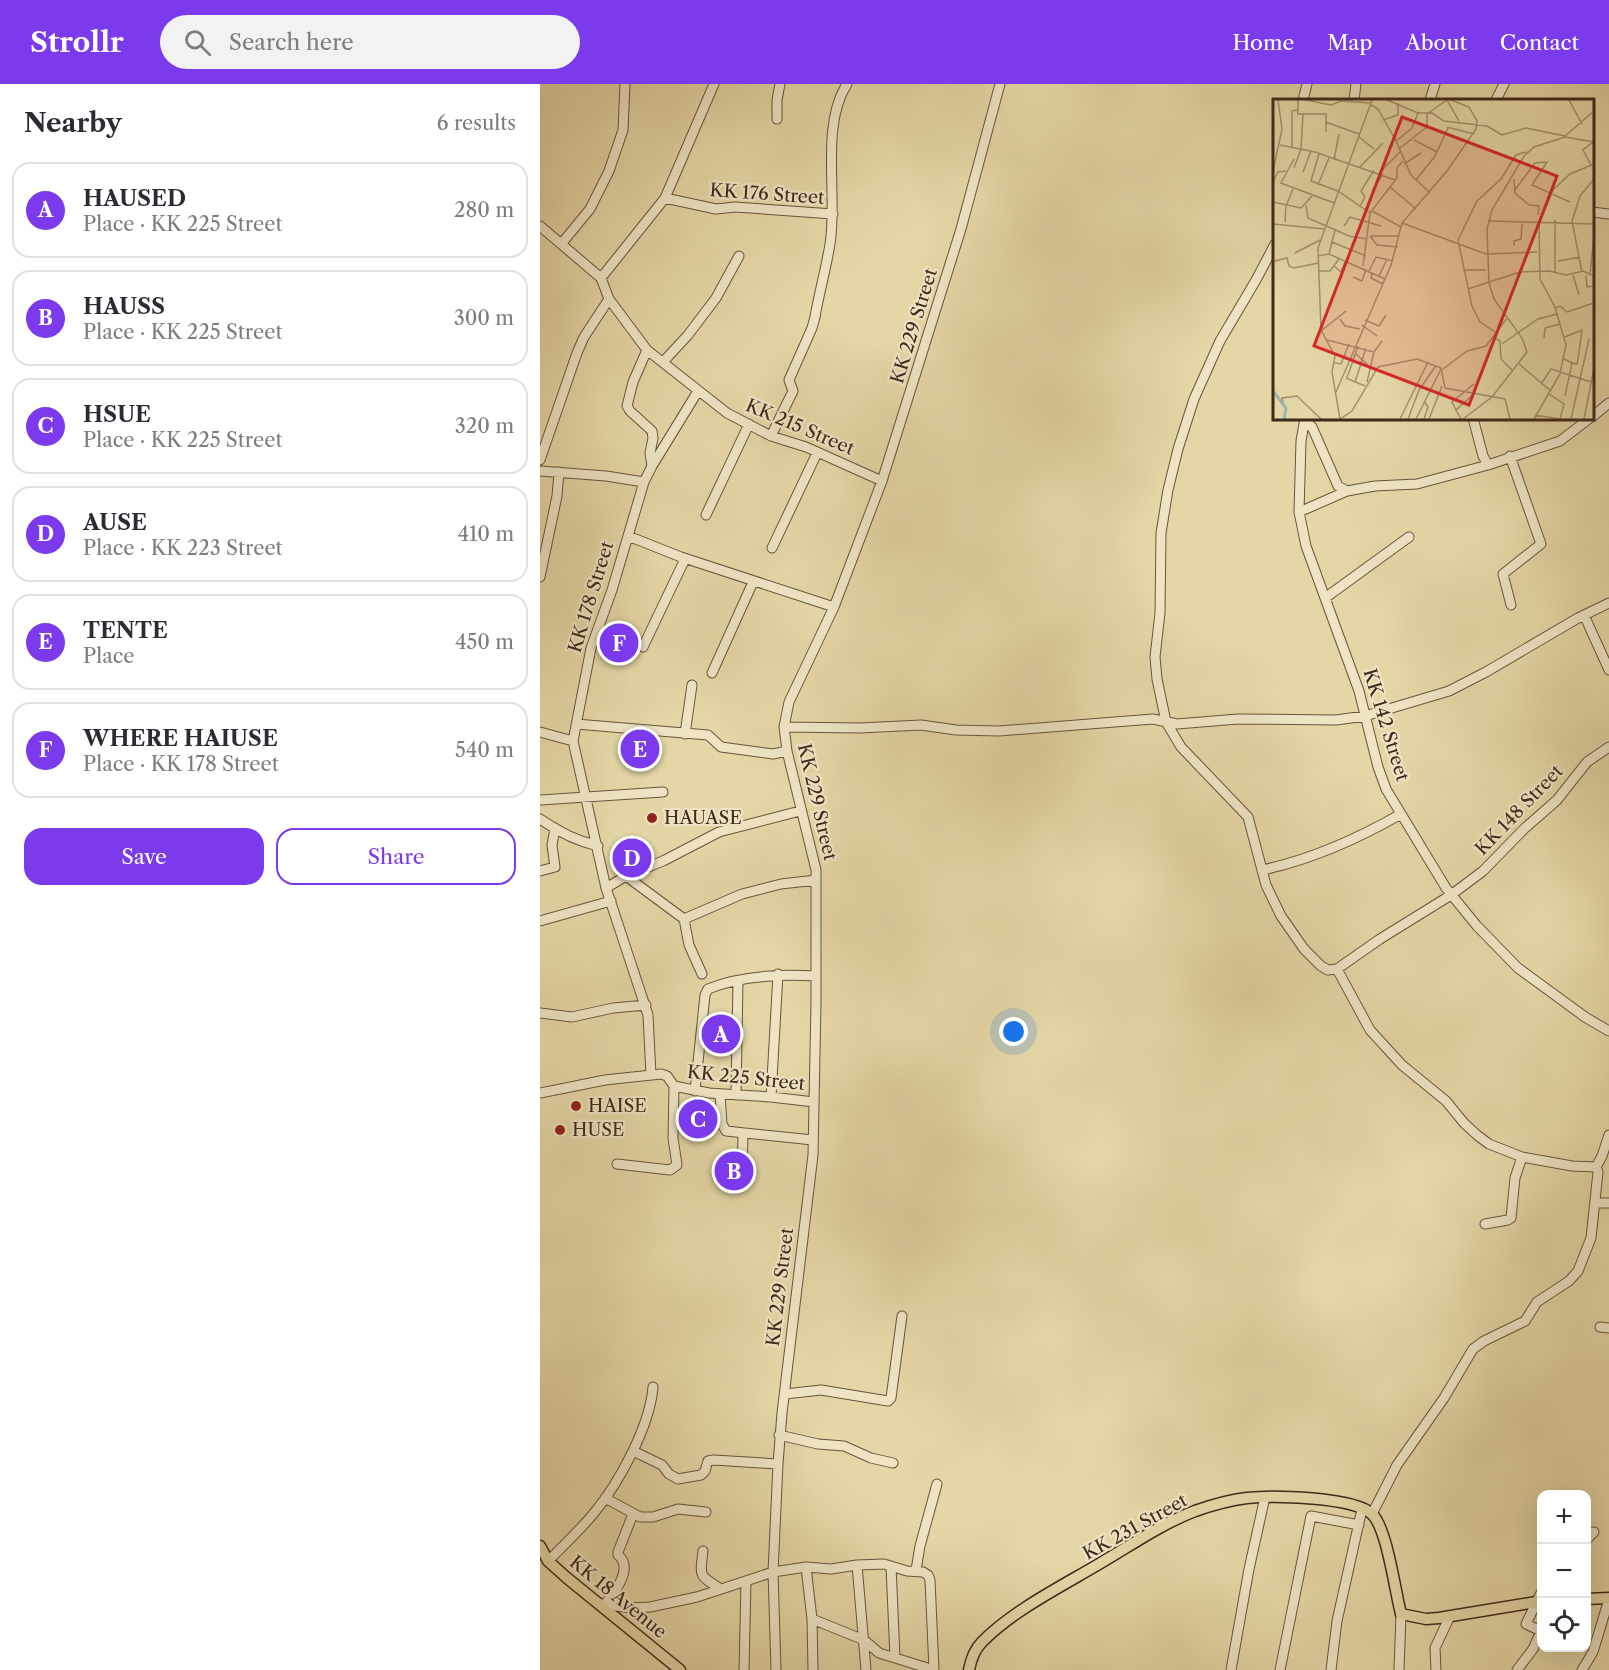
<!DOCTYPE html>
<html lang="en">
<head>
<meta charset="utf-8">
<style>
  :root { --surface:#fff; --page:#f2f2f3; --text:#2b2b33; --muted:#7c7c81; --line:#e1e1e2; --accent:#7c3aed }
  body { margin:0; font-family:"Libre Caslon Text",serif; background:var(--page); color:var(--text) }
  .controls { position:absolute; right:18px; bottom:18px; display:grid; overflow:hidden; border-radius:12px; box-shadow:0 6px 24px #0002 }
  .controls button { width:54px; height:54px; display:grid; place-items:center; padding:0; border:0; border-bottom:2px solid var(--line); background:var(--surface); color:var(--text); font:30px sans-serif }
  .you { position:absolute; left:474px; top:948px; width:21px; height:21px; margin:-15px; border:4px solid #fff; border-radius:50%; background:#1a73e8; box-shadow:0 0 0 9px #1a73e833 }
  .badge { display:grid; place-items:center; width:39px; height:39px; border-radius:50%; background:var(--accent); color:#fff; font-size:20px; font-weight:700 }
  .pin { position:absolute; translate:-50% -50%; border:3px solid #fff; box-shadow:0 2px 6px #0006 }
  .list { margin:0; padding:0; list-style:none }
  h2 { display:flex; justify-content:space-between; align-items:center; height:78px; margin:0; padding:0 24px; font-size:26px }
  h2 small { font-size:20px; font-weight:400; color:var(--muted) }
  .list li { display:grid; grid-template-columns:39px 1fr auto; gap:18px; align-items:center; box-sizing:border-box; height:96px; margin:0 12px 12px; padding:0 12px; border:2px solid var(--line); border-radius:18px }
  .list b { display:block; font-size:22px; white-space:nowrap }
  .list p { margin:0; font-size:20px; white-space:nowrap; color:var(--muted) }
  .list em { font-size:20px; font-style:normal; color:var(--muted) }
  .actions { display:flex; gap:12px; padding:18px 24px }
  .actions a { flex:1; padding:14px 0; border:2px solid var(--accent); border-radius:18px; text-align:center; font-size:21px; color:var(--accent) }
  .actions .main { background:var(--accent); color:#fff }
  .icon { flex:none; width:33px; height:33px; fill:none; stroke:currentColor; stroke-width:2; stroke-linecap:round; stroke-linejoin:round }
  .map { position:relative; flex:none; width:1069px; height:1586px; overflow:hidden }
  header { display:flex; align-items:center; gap:36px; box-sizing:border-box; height:84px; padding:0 30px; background:var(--accent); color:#fff }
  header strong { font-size:28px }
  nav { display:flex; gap:33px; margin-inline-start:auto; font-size:21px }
  .search { width:420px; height:54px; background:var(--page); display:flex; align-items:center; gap:15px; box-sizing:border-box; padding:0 21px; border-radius:33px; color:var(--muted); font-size:22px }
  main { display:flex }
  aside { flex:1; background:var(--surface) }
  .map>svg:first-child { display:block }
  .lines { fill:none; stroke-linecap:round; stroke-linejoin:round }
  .minor-casing { stroke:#68543d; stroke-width:11 }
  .major-casing { stroke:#3f291a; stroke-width:13 }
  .minor { stroke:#eee4c4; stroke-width:9 }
  .major { stroke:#e5d6a5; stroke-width:10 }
  .poi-dot { fill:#8f2418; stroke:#eee4c4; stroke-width:2 }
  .labels { text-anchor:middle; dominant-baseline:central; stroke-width:4.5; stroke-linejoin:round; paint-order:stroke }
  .street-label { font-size:18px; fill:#3f291a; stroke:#eee4c4 }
  .poi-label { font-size:18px; fill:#3f291a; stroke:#eee4c4; text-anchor:start }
  .inset-river { fill:none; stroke:#98b7af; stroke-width:3 }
  .inset-road { fill:none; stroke:#a3916d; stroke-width:1.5 }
  .view { fill:#d62828; fill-opacity:0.15; stroke:#d62828; stroke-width:3 }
  .inset-edge { fill:none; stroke:#3f291a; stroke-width:3 }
</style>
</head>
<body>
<header>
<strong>Strollr</strong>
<div class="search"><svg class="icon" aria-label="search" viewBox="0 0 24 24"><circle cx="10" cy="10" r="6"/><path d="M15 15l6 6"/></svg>Search here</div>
<nav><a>Home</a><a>Map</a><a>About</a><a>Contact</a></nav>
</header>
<main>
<aside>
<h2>Nearby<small>6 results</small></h2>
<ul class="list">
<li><span class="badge">A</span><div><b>HAUSED</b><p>Place · KK 225 Street</p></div><em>280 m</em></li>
<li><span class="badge">B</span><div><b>HAUSS</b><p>Place · KK 225 Street</p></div><em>300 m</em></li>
<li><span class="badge">C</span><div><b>HSUE</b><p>Place · KK 225 Street</p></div><em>320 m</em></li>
<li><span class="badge">D</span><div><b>AUSE</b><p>Place · KK 223 Street</p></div><em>410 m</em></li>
<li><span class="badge">E</span><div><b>TENTE</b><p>Place</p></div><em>450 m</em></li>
<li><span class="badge">F</span><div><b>WHERE HAIUSE</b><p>Place · KK 178 Street</p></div><em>540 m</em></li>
</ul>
<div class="actions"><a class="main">Save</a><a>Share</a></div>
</aside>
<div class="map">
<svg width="1069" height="1586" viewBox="0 0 1069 1586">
  <rect width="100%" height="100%" fill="#e5d6a5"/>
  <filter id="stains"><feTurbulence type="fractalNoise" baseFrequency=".00333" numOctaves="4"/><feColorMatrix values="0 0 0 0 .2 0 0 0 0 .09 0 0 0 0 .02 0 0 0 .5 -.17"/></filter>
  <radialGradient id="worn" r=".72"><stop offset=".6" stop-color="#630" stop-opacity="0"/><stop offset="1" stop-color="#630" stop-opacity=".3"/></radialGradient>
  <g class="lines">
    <defs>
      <path id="minor" d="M763,16L767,0
        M814,16L816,0
        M890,16L895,0
        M956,16L964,0
        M237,35V16L240,0
        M125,114L176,125L195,123L293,130
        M1052,128L1069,130
        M0,142L61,194L69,215L107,266L187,329L231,352L266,363L342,397
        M22,159L50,125L69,87L83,46L85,0
        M735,160L716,196L680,257L654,315L638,365L628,406L621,449L620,529L615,573L617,595L626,638L641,663L708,733L726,801L741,832L764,865L781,882L788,886L797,885L840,855L911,811L943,787L985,744L1017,716L1047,678L1069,663
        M61,194L125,114L174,0
        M107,266L93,298L87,322L90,327L112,347L113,354L110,369L112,382L104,398L72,506L51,564L33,657L66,804L108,931L111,991
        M123,278L148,251L176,214L199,172
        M1052,333L1069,319
        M765,334L761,357L759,428L766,462L819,607L838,683L846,705L906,804L937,842L978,884L1045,933L1069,947
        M933,334L943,372L948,381
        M765,336L772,343L798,402L807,407
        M231,352L253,307L249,296L272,244L275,233C279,209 286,185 290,160C298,112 280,42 307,0
        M970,372L1001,460L963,490L971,521
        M0,376L37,269L44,253L69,215
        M112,382L158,307
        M0,387L66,392L104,398
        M759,428L807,407L835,402L877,400L948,381L1020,357L1050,334
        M166,431L209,340
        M88,452L141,473L294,523
        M232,464L277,369
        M0,493L17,412L19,388
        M785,514L869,453
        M1044,531L1069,586
        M103,563L145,475
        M172,589L213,498
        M36,640L168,651L181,663L233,670L247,667
        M244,643L320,644L381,641L416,646L459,647L613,635L637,640L698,635L796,636L825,632L909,607L946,588L1038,534L1069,519
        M0,648L33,657
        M145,650L152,601
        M0,716L123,708
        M0,735C17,747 37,757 58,762
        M722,786C770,776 819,754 861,730
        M0,787L15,783L12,761L15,744
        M86,792L144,835L202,810L241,800L276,796
        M66,804L86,792L123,777L179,748L260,727
        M144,835L149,861L162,890
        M0,837L71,817
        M797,885L830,946L862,981L906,1017L924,1039L937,1051L949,1060L982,1073L1032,1082L1056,1083
        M0,929L32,933L73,924L106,921
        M155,1007L165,911L168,905C202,891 241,890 276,892
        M0,1009L65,996L121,990L127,992L134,1002L169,1009L231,1013L274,1018
        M180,1010L182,1040L186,1047L273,1056
        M196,1011L198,897
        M231,1013L238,890
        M77,1080L130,1086L137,1081L133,1054L134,1002
        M202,1095L203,1049
        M1055,1119H1069
        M945,1140L968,1136L971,1134L975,1094L982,1073
        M1060,1243L1069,1244
        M245,1310L281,1306L348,1317L351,1314L362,1232
        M239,1351L278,1360L304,1362L331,1374L353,1379
        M93,1367L122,1381L129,1390L138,1395L161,1391L165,1387L168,1377L174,1376L238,1380
        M65,1414L100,1433H113L138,1425L166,1428
        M832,1430L857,1381L904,1314L933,1265L944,1257L985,1237L997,1218L1029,1197L1038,1187L1051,1154L1058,1088L1056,1083L1062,1072L1069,1051
        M1046,1456L1054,1448
        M163,1467C160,1493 158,1491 181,1505
        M8,1477C24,1461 40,1446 54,1429C79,1399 110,1342 113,1303
        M317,1481L326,1586
        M351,1482L355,1574
        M266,1483L272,1535L273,1586
        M376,1486L380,1462L397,1400
        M61,1520L91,1524L110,1523L157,1513L233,1488L266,1483L291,1485L317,1481L344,1480L367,1487L383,1488L388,1491L390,1496L394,1586
        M65,1520C75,1508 94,1484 78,1471V1468L93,1430
        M272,1535L324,1556L339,1569L394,1586
        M204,1586L206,1497
        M236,1586L233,1488L238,1380L242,1329L273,1071L276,919V786L247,667L244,643L249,618L294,523L342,397L421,145L460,0
        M691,1586L709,1485L725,1413
        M740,1586L771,1432L819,1441
        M791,1586L797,1537L822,1425
        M859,1586L861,1530
        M896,1586L895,1564L910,1532
        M977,1586L993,1565L1001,1547L986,1540L1002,1507
        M1042,1586L1053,1568L1069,1515"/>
      <path id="major" d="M0,1462L8,1477L27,1494L140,1586
        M1046,1515L1069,1514
        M429,1586C431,1575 434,1566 442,1558C472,1527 522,1502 559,1480C590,1462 621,1440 655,1427C672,1421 690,1416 707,1414C733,1411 814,1413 832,1430C847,1444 855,1507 861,1530L886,1535L899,1534L1002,1517"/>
    </defs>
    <use href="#minor" class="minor-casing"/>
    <use href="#major" class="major-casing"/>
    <use href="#minor" class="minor"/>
    <use href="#major" class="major"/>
  </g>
  <g class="poi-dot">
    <circle cx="112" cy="734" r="6"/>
    <circle cx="36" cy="1022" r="6"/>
    <circle cx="20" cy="1046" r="6"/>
  </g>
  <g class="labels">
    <g class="street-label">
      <text transform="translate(227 110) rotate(4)">KK 176 Street</text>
      <text transform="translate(374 242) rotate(-73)">KK 229 Street</text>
      <text transform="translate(260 343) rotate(23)">KK 215 Street</text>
      <text transform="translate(51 513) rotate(-73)">KK 178 Street</text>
      <text transform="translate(846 641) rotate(73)">KK 142 Street</text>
      <text transform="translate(277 718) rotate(77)">KK 229 Street</text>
      <text transform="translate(979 726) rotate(-46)">KK 148 Street</text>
      <text transform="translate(206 994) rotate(6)">KK 225 Street</text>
      <text transform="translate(240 1203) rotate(-83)">KK 229 Street</text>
      <text transform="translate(595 1443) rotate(-29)">KK 231 Street</text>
      <text transform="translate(78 1513) rotate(39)">KK 18 Avenue</text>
    </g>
    <g class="poi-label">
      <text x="124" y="734">HAUASE</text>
      <text x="48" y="1022">HAISE</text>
      <text x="32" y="1046">HUSE</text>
    </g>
  </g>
  <g transform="translate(733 15)">
    <rect width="321" height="321" fill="#e5d6a5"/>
    <path class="inset-river" d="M0,292L13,309L11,320"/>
    <path class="inset-road" d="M25,1V15H53V33M33,1L58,6L68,2L98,4M99,1L45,149L48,231L62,257L59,273L67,320L79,312L105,268L144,260L168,269L172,289L232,300L237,320M114,1L145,14H159L171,22L214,27L229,36L253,29L292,37M174,1L186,22M296,1L309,25M97,5L105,10L123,42L138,76L157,94M155,14L174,1M110,21L125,16V4M53,23L86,35M174,28L201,35M292,37L321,12M86,38L101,50M141,41L164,53M123,42L139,29L145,14M7,46L42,53L122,81M19,48V12L24,11M127,49L154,28V14M46,55L38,82L65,92L97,114M21,60L8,84L61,104M61,61L66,35M131,65L148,54M318,66L310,51L320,43M21,69L28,50L30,15M86,69L110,44M0,72L9,30L5,1M30,73L38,52M107,73L127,53M241,80L242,94L256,106L266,107L265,116M143,81L162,57L175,29M0,83L5,73L13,72M45,86L56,59M117,88L143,110M99,92L110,75M241,92L262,64L274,63L259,86L297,103M0,103L28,109L39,97M33,106L35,119L76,137L94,140M87,107L92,98L88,92L101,71M99,112L128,128M282,121V175M215,122L321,125M267,122L280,91L297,75L321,65M12,123L13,107L20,90M129,124L213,155L264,153M0,125L51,130M71,127L77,118L108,127M97,137L104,146L125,148M98,137H126M59,143L93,157M241,147V142L248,140L249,125M22,154L47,141M56,155L62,131M45,157L56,155L112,180M2,162L14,159L16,167L21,169L45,164M285,162L307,158M61,167L68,173L72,163M90,167L97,114L124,79V69L130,62M190,171H213M46,172H57L66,160M96,172L103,158L120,162M309,173L299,122L307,97L321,80M99,174L98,179L110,185M317,175L321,137M300,176L306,196M313,176L314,188L321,187M106,177L114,160M80,178L89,182L93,170M195,190L247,173L276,172L293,176L310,172L321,177M282,209L287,207L294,213L321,204M67,220L72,227L87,230M92,221L106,227L113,216M89,226L104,237M48,232L73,212M222,233L207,223L199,207L185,141L204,102L228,80L243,56L253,53M246,233L265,220L284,215M220,238L227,242L228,260L239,271M292,238L309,231L305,260L304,265L299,264M271,239L272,229L287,225M54,241L101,253M229,245L246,233M83,255L98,269M291,260L299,264L292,297M62,264L68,265L76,245M246,265L278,292M170,270L194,252L213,247L235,218M73,279L92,287M74,279L85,247M82,283L93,249M94,283L101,253L109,242M268,285L278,270L318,283M63,293L118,166L129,124L174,72L203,30L204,22L196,8L178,1M276,295L291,305L287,320M151,302L155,308L151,320M10,303L9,299L24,297L48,320M183,311L179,303L201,285M262,316L287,320M127,320L155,263M135,320L146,291L162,268M143,320L168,270M156,320L169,287M188,320L183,311L200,296M190,320L219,298L254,253L249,239L221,200L216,184L214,130L219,111L251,57L261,48L292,38L321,43M261,320L287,275L293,246L282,208L267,180L266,123M298,320L316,240M311,320L321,269"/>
    <path class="view" d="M129,18L284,77L196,306L41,247Z"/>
    <rect width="321" height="321" class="inset-edge"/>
  </g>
  <rect width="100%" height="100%" filter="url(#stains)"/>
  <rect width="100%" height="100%" fill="url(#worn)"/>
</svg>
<div class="controls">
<button>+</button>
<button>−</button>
<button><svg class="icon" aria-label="locate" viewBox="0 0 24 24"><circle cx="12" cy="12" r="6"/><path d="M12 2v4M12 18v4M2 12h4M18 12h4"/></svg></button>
</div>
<div class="you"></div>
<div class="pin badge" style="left:181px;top:950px">A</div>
<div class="pin badge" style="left:194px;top:1087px">B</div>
<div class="pin badge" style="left:158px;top:1035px">C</div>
<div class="pin badge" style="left:92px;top:774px">D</div>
<div class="pin badge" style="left:100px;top:665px">E</div>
<div class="pin badge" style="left:79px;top:559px">F</div>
</div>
</main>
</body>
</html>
